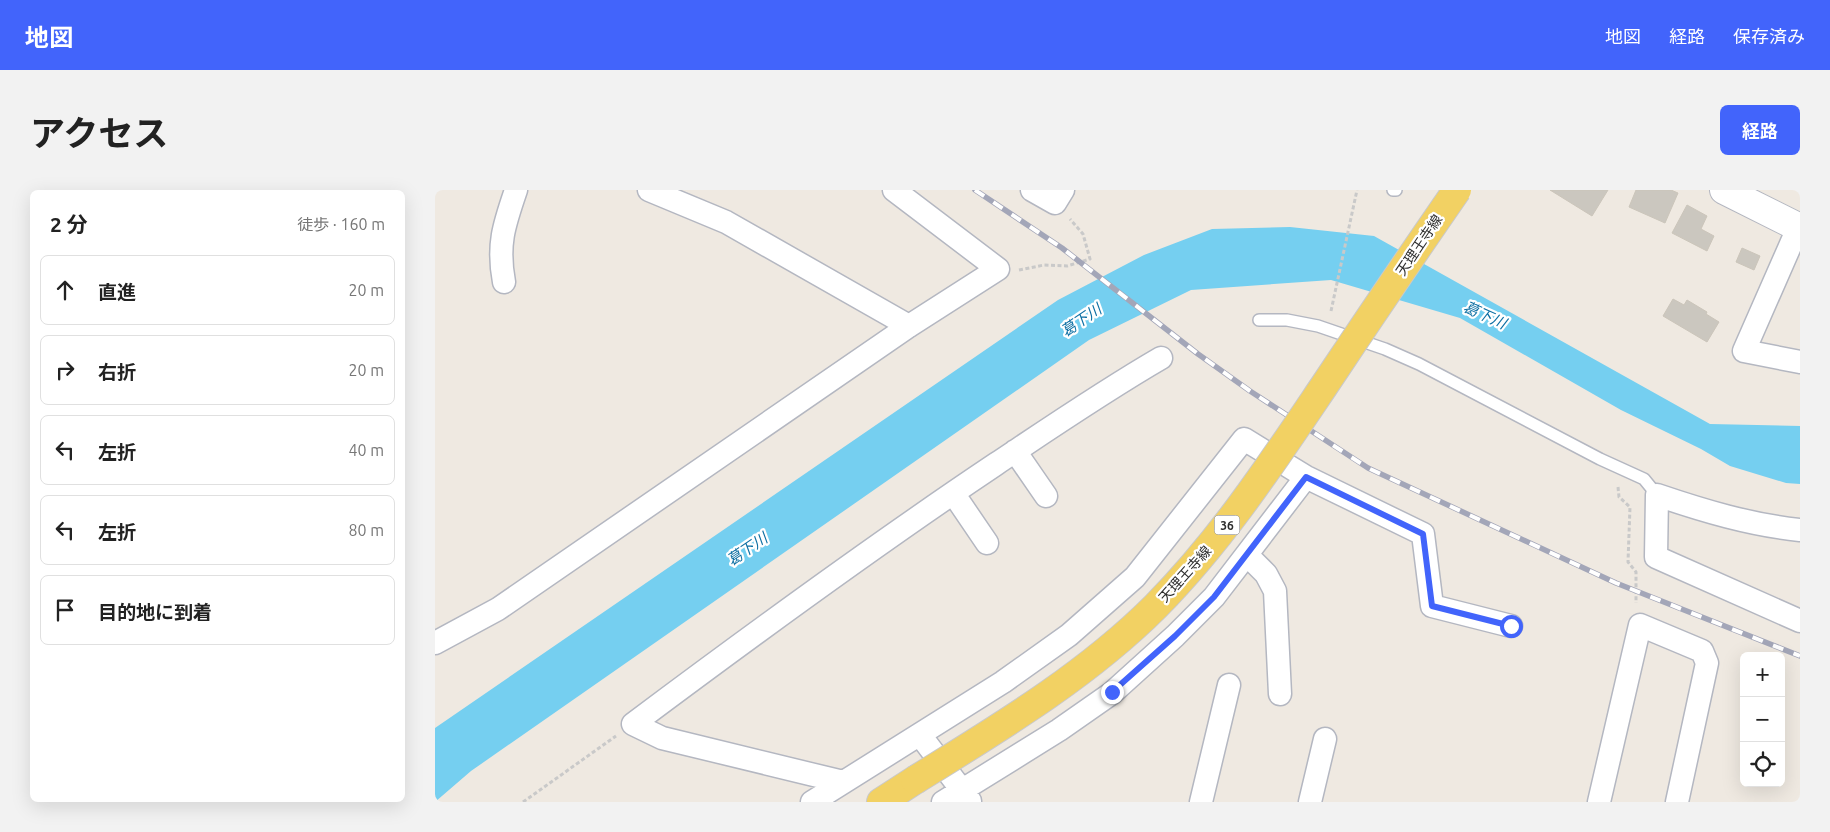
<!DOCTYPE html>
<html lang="ja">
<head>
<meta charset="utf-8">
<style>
  :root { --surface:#fff; --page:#f2f2f2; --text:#222; --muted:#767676; --line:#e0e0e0; --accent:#4264fb }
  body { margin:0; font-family:Ubuntu,"Noto Sans JP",sans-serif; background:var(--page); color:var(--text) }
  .controls { position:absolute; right:15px; bottom:15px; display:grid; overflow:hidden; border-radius:8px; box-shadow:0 5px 20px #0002 }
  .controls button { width:45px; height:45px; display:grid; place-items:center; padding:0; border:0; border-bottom:1px solid var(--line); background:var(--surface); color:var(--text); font:25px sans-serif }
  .stop { position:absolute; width:15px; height:15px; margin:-11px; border:4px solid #4264fb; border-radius:50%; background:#fff }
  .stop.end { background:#4264fb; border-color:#fff; box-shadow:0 1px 5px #0008 }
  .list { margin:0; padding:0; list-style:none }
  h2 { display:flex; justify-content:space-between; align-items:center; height:65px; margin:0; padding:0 20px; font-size:21px }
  h2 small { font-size:16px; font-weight:400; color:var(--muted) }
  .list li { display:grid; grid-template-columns:32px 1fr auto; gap:15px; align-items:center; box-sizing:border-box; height:70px; margin:0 10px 10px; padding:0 10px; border:1px solid var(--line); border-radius:8px }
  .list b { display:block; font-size:19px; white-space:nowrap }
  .list em { font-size:16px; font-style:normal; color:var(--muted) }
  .icon { flex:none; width:28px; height:28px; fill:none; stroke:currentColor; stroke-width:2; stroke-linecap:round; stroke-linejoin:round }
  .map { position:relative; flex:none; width:1365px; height:612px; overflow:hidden; border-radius:8px }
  header { display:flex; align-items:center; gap:30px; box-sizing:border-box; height:70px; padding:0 25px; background:var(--accent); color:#fff }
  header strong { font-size:24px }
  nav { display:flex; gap:28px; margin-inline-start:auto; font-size:18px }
  .intro { display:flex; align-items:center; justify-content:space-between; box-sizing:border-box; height:120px; padding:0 30px }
  h1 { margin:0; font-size:35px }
  .button { padding:12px 22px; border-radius:8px; background:var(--accent); color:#fff; font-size:18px; font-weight:700 }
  main { display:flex; gap:30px; padding:0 30px }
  aside { flex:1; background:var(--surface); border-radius:8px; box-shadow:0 5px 20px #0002 }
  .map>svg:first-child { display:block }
  .water { fill:#75cff0 }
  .building { fill:#cbc7bf; stroke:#cbc5ba }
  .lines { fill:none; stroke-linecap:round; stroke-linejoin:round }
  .service-casing { stroke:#b4b7c1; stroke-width:14 }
  .minor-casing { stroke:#b4b7c1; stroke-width:25 }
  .tertiary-casing { stroke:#b4b7c1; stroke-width:30 }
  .primary-casing { stroke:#c9c9c9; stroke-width:30 }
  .path { stroke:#c9c9c9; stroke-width:3; stroke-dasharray:4 2.5; stroke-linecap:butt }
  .service { stroke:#fff; stroke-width:11 }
  .minor { stroke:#fff; stroke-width:22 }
  .tertiary { stroke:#fff; stroke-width:28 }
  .primary { stroke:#f2d163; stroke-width:28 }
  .rail-casing { stroke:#a3a6b8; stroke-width:5.5 }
  .rail { stroke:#fff; stroke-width:4; stroke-dasharray:11; stroke-linecap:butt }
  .primary-bridge-casing { stroke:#c9c9c9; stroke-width:30; stroke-linecap:butt }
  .primary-bridge { stroke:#f2d163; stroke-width:28 }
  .route { stroke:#4264fb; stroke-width:6 }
  .labels { text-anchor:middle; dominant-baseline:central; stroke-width:4.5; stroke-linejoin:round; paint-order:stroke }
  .shield { fill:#fff; stroke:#6d6d6d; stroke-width:1 }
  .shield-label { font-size:12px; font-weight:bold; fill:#2e2e2e }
  .street-label { font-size:14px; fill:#2e2e2e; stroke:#fff }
  .water-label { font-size:15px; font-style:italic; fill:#0d6fa3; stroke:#fff }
</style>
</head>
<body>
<header>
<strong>地図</strong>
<nav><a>地図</a><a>経路</a><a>保存済み</a></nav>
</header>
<div class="intro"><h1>アクセス</h1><a class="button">経路</a></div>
<main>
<aside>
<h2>2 分<small>徒歩 · 160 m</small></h2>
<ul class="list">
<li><svg class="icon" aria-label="ahead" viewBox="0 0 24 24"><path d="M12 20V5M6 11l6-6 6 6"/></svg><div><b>直進</b></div><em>20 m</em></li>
<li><svg class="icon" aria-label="right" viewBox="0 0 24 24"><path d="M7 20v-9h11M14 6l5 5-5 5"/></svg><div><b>右折</b></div><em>20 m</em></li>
<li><svg class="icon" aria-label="left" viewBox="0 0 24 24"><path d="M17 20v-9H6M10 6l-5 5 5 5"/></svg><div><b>左折</b></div><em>40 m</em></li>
<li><svg class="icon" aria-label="left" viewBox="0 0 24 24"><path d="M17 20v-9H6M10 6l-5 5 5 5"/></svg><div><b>左折</b></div><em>80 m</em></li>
<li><svg class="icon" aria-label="arrive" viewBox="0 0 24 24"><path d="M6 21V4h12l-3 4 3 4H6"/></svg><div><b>目的地に到着</b></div></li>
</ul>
</aside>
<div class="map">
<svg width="1365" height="612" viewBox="0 0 1365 612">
  <rect width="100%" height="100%" fill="#efe9e1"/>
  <path class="water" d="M855,37L939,46L1275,234L1365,236V294L1351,293L1295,276L1266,259L1186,220L1025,128L896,90L756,100L654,150L36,581L0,612V538L623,110L709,65L777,39Z"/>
  <path class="building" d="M1115,0H1173L1157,26Z
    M1201,0H1236L1243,3L1230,33L1194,17Z
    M1252,15L1272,26L1266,39L1279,46L1272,61L1237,43Z
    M1307,58L1325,66L1319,80L1301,72Z
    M1238,109L1249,115L1252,110L1272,122L1271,124L1284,132L1272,152L1228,126Z"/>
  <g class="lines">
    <defs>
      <path id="service" d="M958,0H961
        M824,130H852L883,136L950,159L984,174L1165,269L1209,289L1222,305"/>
      <path id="minor" d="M214,0L291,32L474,136
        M597,0L620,13L628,0
        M1363,38L1309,161L1365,172
        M69,92C62,55 69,35 81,0
        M580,261L611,306
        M518,303L552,353
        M1365,340C1316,335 1269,321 1222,305L1221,367L1365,431
        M812,365L831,384L840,401L845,504
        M0,453L63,419L474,136L563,79L459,0
        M485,545L535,611
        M408,592L227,548L198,534C317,445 437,357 561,274C615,238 669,201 726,168
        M377,612L568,492L634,445L700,387L809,249L871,287L988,344L997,416L1076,436
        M508,612L624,540L677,503L740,446L779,407L871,287
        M766,612L794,495
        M875,612L890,549
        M1164,612L1205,435L1267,461L1272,473L1242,612"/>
      <path id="tertiary" d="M1289,0L1365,38"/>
      <path id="primary" d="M446,612L480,590"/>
    </defs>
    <use href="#service" class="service-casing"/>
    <use href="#minor" class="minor-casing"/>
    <use href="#tertiary" class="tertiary-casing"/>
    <use href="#primary" class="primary-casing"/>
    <path class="path" d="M584,80L609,75L632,76L655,69L648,44L635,29
      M896,121L922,0
      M1183,297L1184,307L1195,317L1193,372L1201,382V413
      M88,612L181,546"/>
    <use href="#service" class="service"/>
    <use href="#minor" class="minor"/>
    <use href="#tertiary" class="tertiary"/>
    <use href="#primary" class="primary"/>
    <defs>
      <path id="rail" d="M540,0L627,58L763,164L815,201L933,278L1181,393L1365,466"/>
    </defs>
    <use href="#rail" class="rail-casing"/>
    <use href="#rail" class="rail"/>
    <defs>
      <path id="primary-bridge" d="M480,590C564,538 651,486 721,416C787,349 837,273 889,196C933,130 977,65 1022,0"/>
    </defs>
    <use href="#primary-bridge" class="primary-bridge-casing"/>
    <use href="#primary-bridge" class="primary-bridge"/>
  </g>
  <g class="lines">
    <path class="route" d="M677,502L740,446L779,407L871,287L988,344L997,416L1076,436"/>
  </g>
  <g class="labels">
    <rect class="shield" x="779.5" y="325.5" width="25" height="19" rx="4"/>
    <g class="shield-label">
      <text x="792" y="335">36</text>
    </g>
    <g class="street-label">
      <text transform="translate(984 55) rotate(-56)">天理王寺線</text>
      <text transform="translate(750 384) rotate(-48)">天理王寺線</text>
    </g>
    <g class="water-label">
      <text transform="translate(1050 125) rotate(24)">葛下川</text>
      <text transform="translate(646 130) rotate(-34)">葛下川</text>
      <text transform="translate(312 359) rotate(-34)">葛下川</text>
    </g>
  </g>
</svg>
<div class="controls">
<button>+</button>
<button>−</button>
<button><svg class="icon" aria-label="locate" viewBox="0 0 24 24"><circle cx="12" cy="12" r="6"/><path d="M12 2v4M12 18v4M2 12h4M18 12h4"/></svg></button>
</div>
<div class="stop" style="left:1076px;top:436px"></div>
<div class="stop end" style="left:677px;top:502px"></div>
</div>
</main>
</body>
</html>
